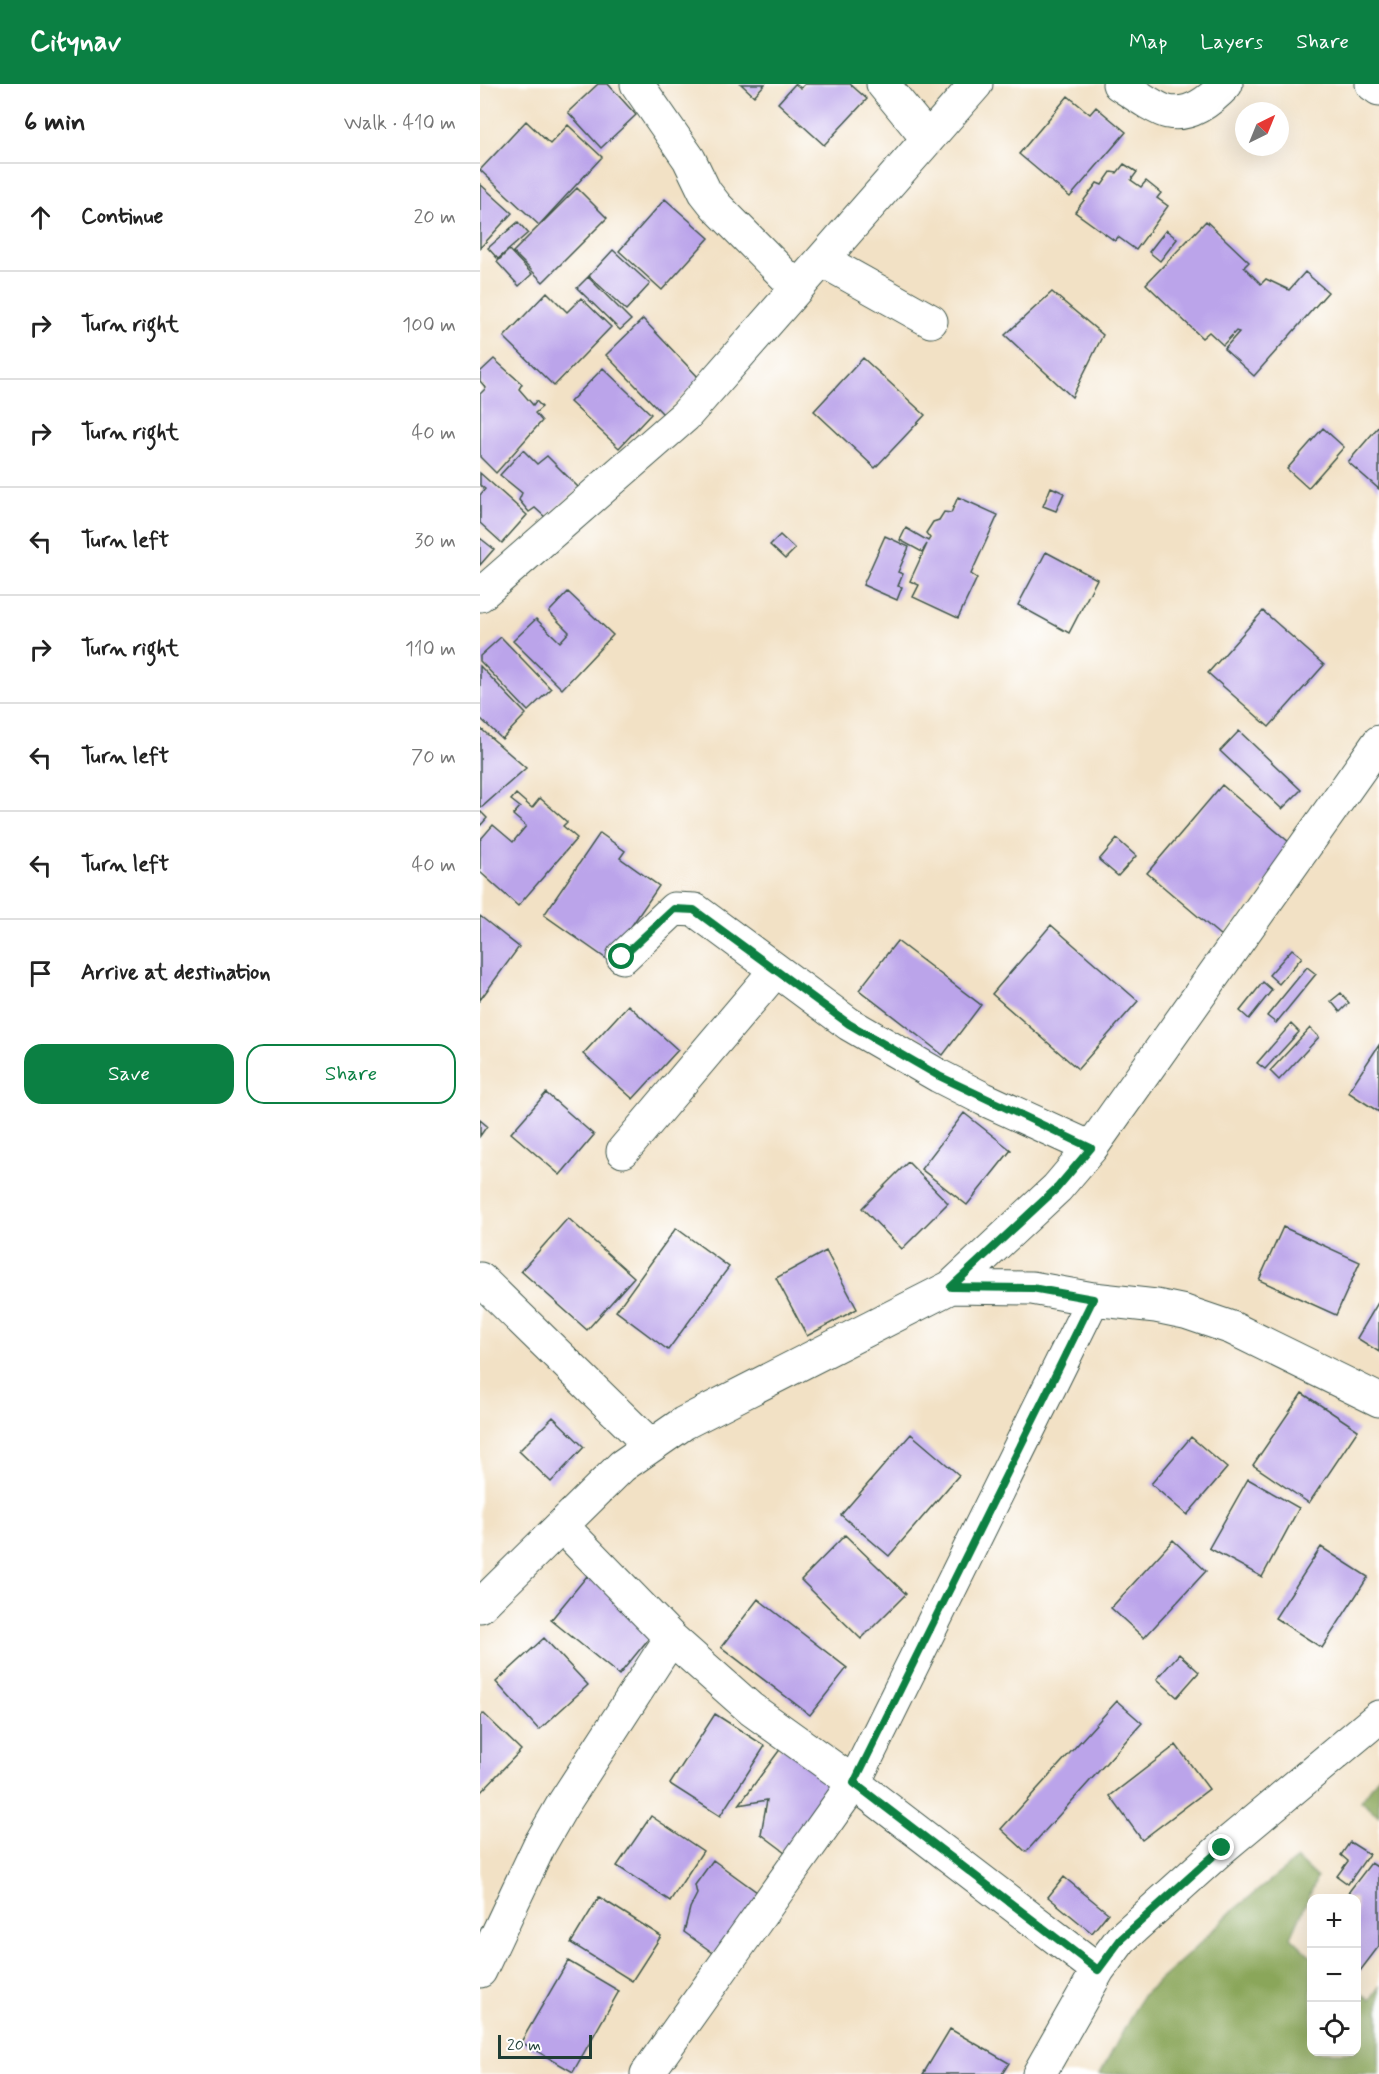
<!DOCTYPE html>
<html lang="en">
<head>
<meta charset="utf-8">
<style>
  :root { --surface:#fff; --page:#f2f2f2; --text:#222; --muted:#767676; --line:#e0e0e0; --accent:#0b8043 }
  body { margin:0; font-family:Mynerve,sans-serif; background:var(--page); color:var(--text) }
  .controls { position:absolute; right:18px; bottom:18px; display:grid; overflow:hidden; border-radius:12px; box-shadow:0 6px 24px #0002 }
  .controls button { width:54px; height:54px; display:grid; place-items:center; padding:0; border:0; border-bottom:2px solid var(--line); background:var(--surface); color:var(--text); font:30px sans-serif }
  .compass { position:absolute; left:755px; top:18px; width:54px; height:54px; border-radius:50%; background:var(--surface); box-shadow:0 6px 24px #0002; rotate:43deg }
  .scale { position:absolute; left:18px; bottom:15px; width:94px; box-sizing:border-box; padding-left:6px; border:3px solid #1f3d34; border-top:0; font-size:16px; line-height:21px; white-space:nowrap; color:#1f3d34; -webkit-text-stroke:4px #fff; paint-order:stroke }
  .stop { position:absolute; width:18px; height:18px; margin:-14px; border:4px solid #0b8043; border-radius:50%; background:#fff }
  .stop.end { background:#0b8043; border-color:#fff; box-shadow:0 2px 6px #0008 }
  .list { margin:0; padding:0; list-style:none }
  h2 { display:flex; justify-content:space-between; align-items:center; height:78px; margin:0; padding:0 24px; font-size:26px }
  h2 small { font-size:20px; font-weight:400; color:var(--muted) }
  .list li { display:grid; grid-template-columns:39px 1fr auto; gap:18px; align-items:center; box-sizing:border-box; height:108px; padding:0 24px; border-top:2px solid var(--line) }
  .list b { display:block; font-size:22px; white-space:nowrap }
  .list em { font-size:20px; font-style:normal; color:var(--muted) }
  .actions { display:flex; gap:12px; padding:18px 24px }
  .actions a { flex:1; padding:14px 0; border:2px solid var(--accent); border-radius:18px; text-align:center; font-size:21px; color:var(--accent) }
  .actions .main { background:var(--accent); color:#fff }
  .icon { flex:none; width:33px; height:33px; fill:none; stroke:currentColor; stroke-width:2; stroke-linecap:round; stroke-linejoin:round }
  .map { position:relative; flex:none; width:899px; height:1990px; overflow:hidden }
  header { display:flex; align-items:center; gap:36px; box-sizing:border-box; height:84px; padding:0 30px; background:var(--accent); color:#fff }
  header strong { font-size:28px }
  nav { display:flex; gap:33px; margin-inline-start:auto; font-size:21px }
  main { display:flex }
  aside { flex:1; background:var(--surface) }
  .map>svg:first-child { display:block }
  .forest { fill:#8aa65a; stroke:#547247; stroke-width:1.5 }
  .building { fill:#bba4ea }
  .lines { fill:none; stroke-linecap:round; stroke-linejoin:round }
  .minor-casing { stroke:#3f564a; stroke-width:35 }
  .minor { stroke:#fff; stroke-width:33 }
  .route { stroke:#0b8043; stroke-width:8 }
</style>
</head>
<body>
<header>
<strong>Citynav</strong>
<nav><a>Map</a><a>Layers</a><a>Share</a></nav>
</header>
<main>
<aside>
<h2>6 min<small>Walk · 410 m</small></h2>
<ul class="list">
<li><svg class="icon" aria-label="ahead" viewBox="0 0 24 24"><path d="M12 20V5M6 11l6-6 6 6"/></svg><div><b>Continue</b></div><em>20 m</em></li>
<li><svg class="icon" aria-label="right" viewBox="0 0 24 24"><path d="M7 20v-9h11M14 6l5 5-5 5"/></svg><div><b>Turn right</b></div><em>100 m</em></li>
<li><svg class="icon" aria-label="right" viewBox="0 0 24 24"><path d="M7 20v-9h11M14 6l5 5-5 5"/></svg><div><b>Turn right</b></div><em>40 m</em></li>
<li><svg class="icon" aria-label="left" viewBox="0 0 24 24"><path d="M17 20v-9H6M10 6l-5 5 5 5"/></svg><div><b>Turn left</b></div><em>30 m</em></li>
<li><svg class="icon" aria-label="right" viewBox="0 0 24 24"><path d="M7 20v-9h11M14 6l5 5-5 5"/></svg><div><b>Turn right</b></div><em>110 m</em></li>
<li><svg class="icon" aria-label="left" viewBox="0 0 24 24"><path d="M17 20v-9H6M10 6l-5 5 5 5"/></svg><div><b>Turn left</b></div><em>70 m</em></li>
<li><svg class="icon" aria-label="left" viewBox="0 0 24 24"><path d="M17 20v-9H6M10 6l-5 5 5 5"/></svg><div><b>Turn left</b></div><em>40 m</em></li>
<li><svg class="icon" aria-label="arrive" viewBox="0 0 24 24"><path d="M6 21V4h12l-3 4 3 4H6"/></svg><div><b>Arrive at destination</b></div></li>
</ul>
<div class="actions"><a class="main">Save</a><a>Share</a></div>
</aside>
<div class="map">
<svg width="899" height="1990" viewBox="0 0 899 1990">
  <rect width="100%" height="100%" fill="#fff"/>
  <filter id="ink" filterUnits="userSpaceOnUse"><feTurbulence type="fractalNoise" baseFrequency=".0167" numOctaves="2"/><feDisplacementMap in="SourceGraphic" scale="12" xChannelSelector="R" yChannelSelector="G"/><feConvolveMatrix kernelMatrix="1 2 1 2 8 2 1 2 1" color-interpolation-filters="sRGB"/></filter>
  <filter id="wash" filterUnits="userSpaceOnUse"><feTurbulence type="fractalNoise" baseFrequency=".008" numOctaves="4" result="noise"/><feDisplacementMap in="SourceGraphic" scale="24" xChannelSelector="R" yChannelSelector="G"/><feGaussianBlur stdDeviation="1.35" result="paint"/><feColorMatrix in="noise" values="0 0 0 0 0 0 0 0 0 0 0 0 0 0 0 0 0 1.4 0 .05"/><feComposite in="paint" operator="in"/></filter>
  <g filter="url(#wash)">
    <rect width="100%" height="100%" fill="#f2e1c5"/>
    <path class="forest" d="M899,1692V1732L881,1717Z
      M817,1775L837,1794L811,1853L831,1872L832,1968H876L877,1906L890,1916L899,1903V1990H620L662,1912L710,1869L751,1828Z"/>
    <g id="blocks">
      <path class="building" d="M118,0H128L156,31L121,64L88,28Z
        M261,0H285L274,12Z
        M315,0L321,4L325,0H370L387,15L344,61L298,19Z
        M588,12L610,30L616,23L646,48L590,113L539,70Z
        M46,37L70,60L88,41L122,73L59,141L0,86Z
        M644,80L657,88L651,96L661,103L666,97L681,109L677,114L688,122L656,166L638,153L635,157L595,128L617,99L622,101L631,88L637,89Z
        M0,100L32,129L0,164Z
        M97,104L127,134L63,198L33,168Z
        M185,115L229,154L182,206L139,167Z
        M726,137L769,178L764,183L781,200L786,195L809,206L825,188L848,208L774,292L744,265L759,248L756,247L743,261L729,248L722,254L666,200Z
        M38,138L48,149L18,175L8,164Z
        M686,146L697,155L680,177L669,168Z
        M29,166L52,190L39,202L17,178Z
        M133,166L170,200L146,226L109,192Z
        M108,193L151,236L140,246L97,204Z
        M67,208L87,228L101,214L131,243L74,302L24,253Z
        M572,208L623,251L592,313L525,251Z
        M163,235L220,295L183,330L126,271Z
        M383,274L445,331L395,384L334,327Z
        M14,275L42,300L39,305L53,321L56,317L62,323L55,329L62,337L16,389L0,373V310L6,304L0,297V288Z
        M123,284L171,330L139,364L90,318Z
        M899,342V405L868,378Z
        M843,344L864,363L828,404L807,385Z
        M43,366L57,380L67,372L99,404L65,433L55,424L49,428L39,416L42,409L20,391Z
        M0,389L47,431L22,459L0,439V411L5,405L0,401Z
        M571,403L584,409L576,427L563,422Z
        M478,413L518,431L491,490L497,494L478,534L433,513L439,501L430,497L447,460L442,468L420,456L426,444L448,457L450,454L446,449L453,438L459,436L464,428L471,429Z
        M300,451L315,465L305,475L290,461Z
        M405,452L429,463L418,488L423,490L418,502L422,503L417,516L383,501Z
        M0,454L14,465L0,481Z
        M566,468L617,495L589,549L538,521Z
        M88,508L133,551L82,605L33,557L56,535L80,558L89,548L69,528Z
        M783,527L844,581L789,643L728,589Z
        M21,553L71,605L48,627L0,577V572Z
        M0,582L46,630L22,655L0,634Z
        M0,644L46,684L2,723L0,722Z
        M759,647L821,706L802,725L740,667Z
        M742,701L816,764L741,852L667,789Z
        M36,710L52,724L60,714L87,738L83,742L97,754L38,822L0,788V756L13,741L33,758L46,742L33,731L40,723L31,716Z
        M0,727L7,734L0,742Z
        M120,749L145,767L140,774L179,802L128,876L64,831Z
        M637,755L656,772L638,792L619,776Z
        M0,832L39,863L0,916Z
        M571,841L658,917L598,985L512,910Z
        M417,857L501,921L463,971L379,906Z
        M812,865L822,873L799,900L789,891Z
        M827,883L836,890L796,939L787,932Z
        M783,898L792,906L769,935L760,927Z
        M861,909L869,919L860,928L851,917Z
        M148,921L198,966L153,1015L103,970Z
        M811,940L819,948L785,985L777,979Z
        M830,944L839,953L799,996L790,987Z
        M899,961V1028L868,1008Z
        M66,1009L114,1051L80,1091L31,1049Z
        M484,1029L531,1066L487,1121L441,1085Z
        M0,1036L7,1042L0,1052Z
        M428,1078L468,1119L422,1165L382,1124Z
        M88,1134L154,1193L107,1246L41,1187Z
        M803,1143L880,1178L856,1231L779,1196Z
        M196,1144L249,1183L188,1266L136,1227Z
        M346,1167L377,1225L327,1252L296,1194Z
        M899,1217V1268L877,1254Z
        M822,1309L878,1346L829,1419L773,1381Z
        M73,1333L104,1363L71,1398L39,1367Z
        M431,1350L479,1391L409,1472L361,1431Z
        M711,1353L747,1384L707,1431L671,1400Z
        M768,1395L819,1424L782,1493L729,1464Z
        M365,1451L426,1510L381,1555L321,1496Z
        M693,1456L726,1487L664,1554L631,1524Z
        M841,1463L888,1493L842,1564L795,1534Z
        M107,1492L175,1547L139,1591L71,1536Z
        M278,1515L367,1584L330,1631L241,1563Z
        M64,1554L108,1601L59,1646L16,1598Z
        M699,1570L719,1588L697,1613L677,1595Z
        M637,1617L662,1639L546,1768L521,1745Z
        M3,1629L41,1666L0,1709V1632Z
        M235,1630L285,1662L240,1732L190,1700Z
        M304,1660L364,1704L313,1774L281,1750L287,1716L259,1721Z
        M696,1661L729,1705L662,1756L630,1712Z
        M171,1732L223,1767L190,1817L137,1782Z
        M870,1758L889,1770L868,1800L857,1792L868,1777L861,1771Z
        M233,1776L281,1811L236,1871L204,1848L210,1824L217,1810L215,1801Z
        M891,1779L899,1784V1862L880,1887L876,1884V1814H864Z
        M584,1793L628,1829L612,1849L568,1813Z
        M119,1813L181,1852L152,1897L91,1859Z
        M88,1877L139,1907L93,1988L41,1958Z
        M470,1945L529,1979L522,1990H443Z"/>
    </g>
  </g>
  <g filter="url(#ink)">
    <use href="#blocks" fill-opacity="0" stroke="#3f564a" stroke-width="1.5"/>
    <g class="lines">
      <defs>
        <path id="minor" d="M157,0L209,75L225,108L236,122L317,204
          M403,0L448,55
          M639,0C650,7 677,26 688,28C711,33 732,15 746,0
          M892,0L899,5
          M342,176L451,237
          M0,511L205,332L496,0
          M143,873L194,825L215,826L369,940L459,992L504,1015L611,1064
          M143,1067L296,886
          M0,1195L170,1361
          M471,1203L552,1204L613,1215L676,1222L705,1228L752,1244L899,1316
          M82,1442L191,1554L271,1625L374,1699L618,1886
          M0,1522L142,1382L204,1339L471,1203L577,1104L611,1064L899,658
          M0,1887L59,1762L82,1722L191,1554
          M167,1990L374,1699L613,1215
          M559,1990L618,1886L641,1855L742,1764L899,1633"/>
      </defs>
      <use href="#minor" class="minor-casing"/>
      <use href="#minor" class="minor"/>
    </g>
  </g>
  <g class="lines" filter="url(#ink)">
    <path class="route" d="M142,873L194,825L214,826L369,940L459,992L611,1064L577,1104L471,1203L552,1204L613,1215L374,1699L618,1886L641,1855L742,1764"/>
  </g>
</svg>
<div class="controls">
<button>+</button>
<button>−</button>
<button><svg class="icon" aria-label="locate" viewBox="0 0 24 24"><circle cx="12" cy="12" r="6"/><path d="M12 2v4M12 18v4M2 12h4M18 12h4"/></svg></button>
</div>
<svg class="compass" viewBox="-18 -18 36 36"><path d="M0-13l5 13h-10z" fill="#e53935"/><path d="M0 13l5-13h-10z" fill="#767676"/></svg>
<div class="scale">20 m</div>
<div class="stop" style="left:142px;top:873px"></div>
<div class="stop end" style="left:742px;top:1764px"></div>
</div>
</main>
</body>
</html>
